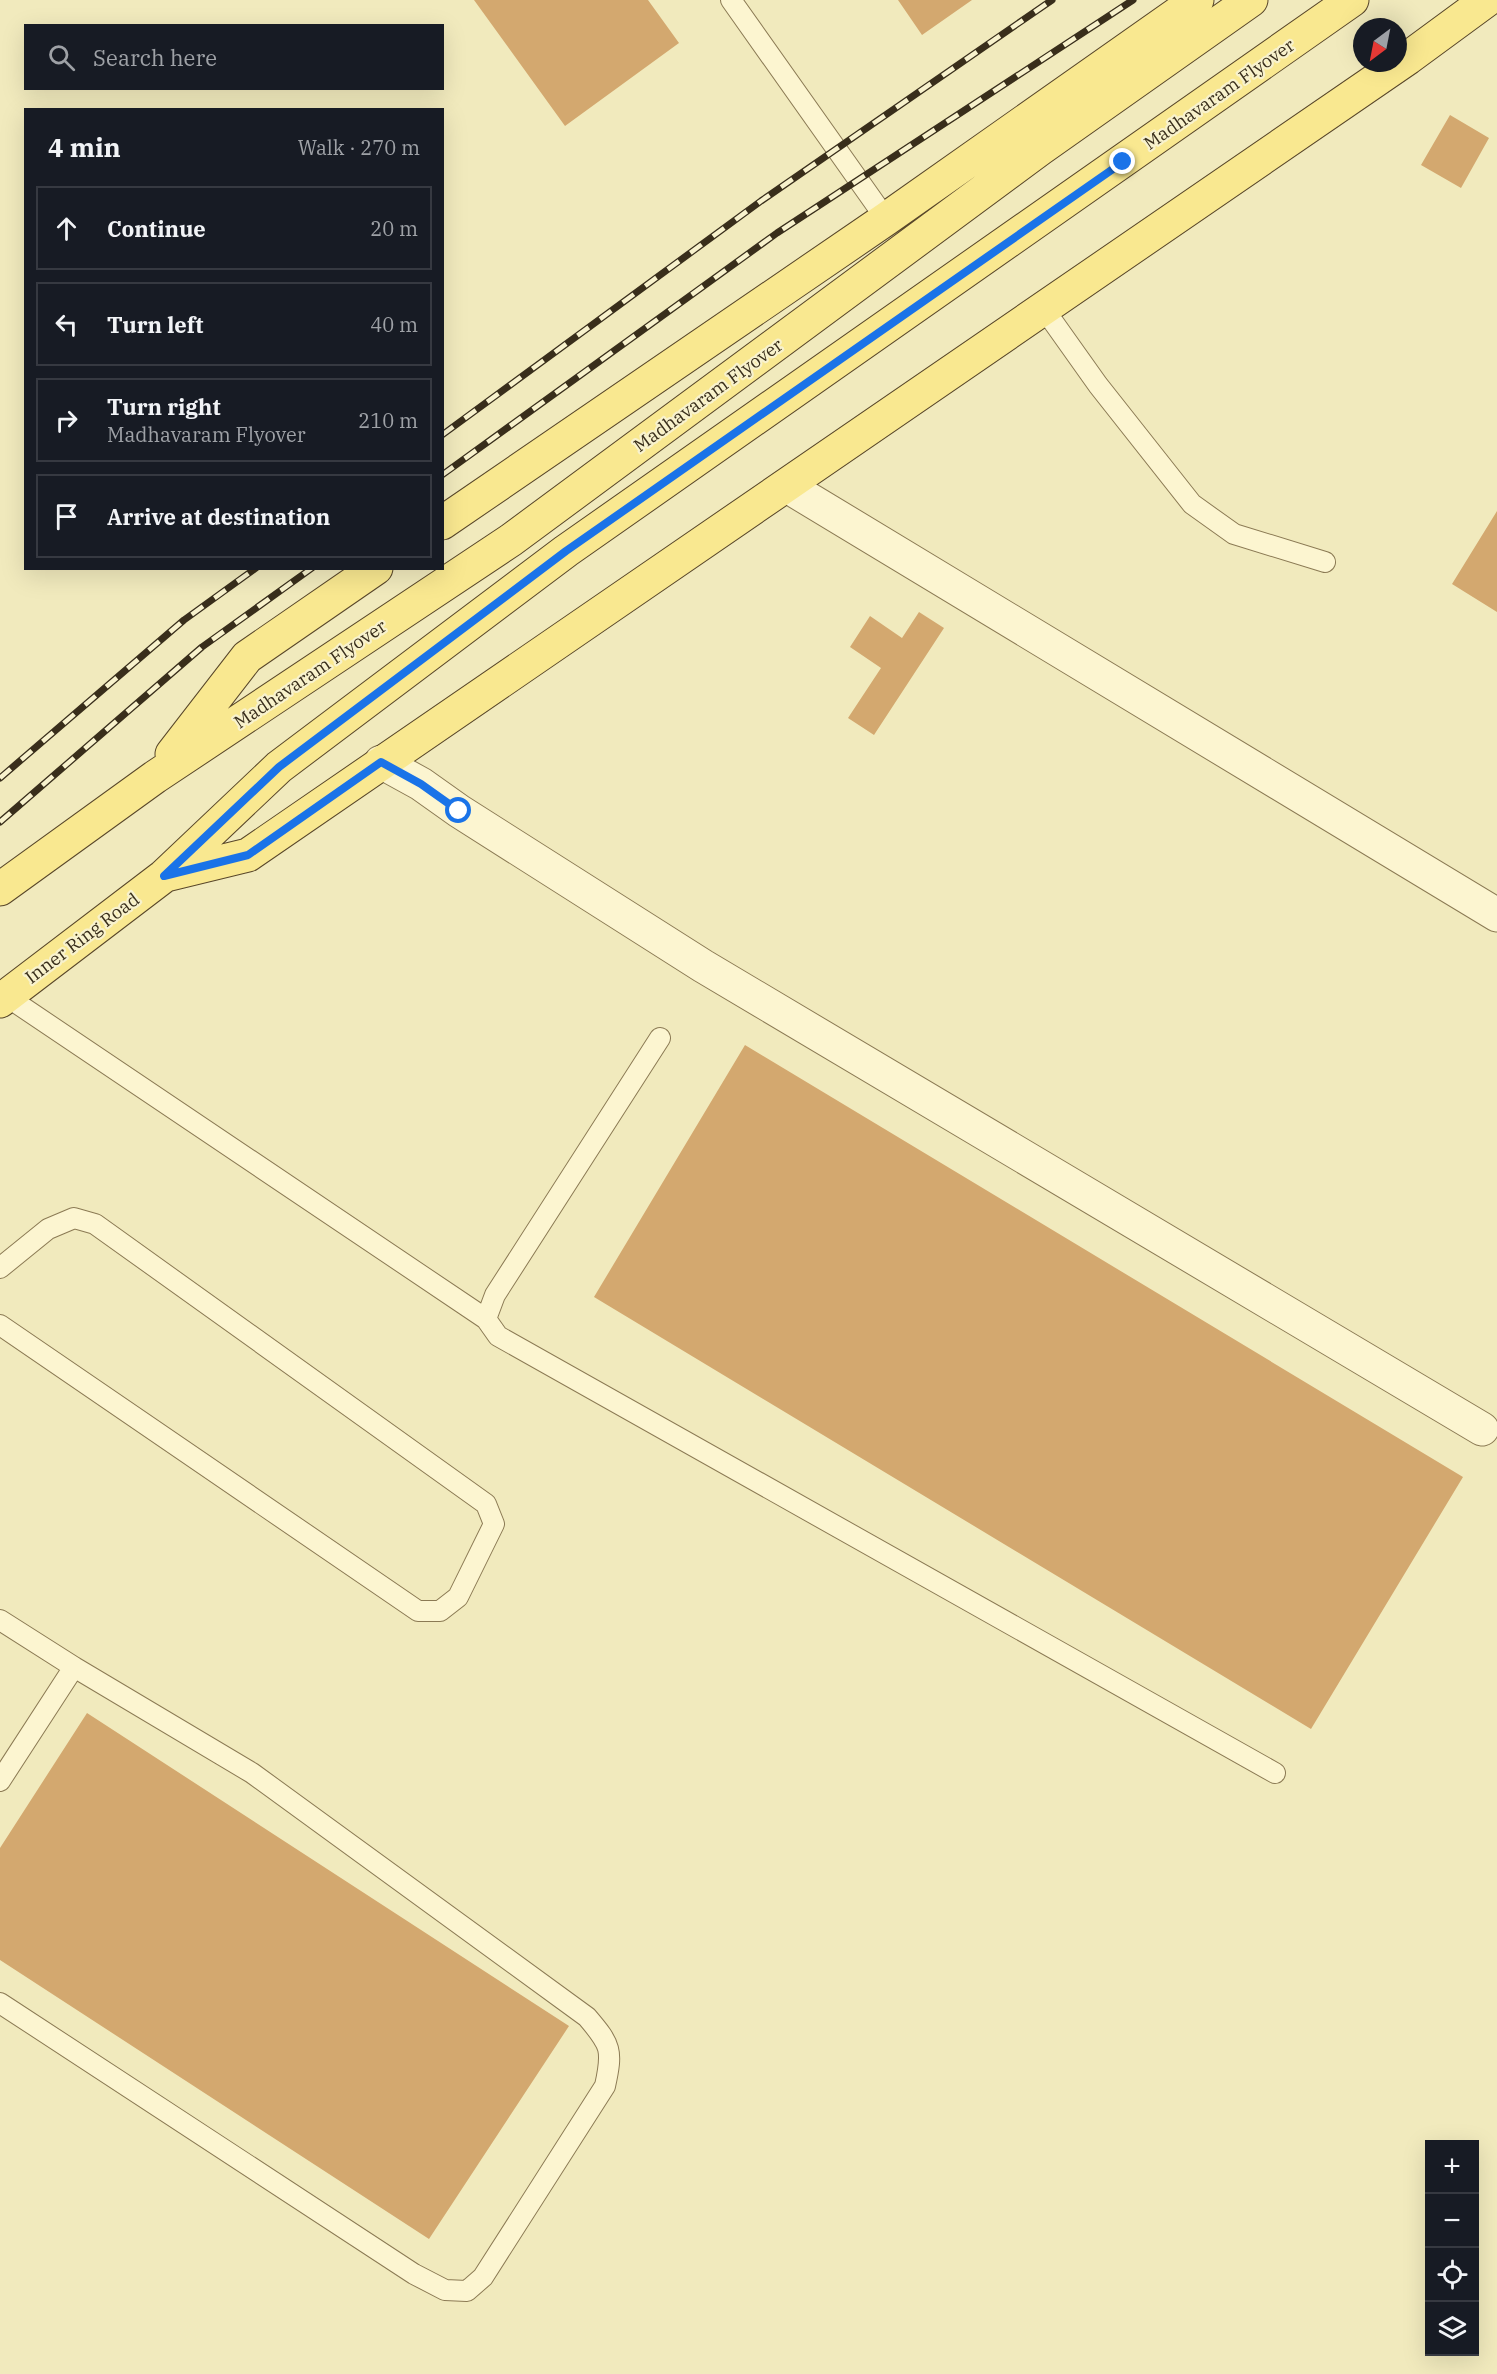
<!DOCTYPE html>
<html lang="en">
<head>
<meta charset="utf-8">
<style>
  :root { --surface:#171b24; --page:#242831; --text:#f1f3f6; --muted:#9ea1a6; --line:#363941 }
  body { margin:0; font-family:"IBM Plex Serif",serif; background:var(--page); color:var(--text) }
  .controls { position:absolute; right:18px; bottom:18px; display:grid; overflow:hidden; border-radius:0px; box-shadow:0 6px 24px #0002 }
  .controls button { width:54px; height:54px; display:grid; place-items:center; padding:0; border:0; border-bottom:2px solid var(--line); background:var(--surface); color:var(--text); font:30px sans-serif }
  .compass { position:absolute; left:1353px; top:18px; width:54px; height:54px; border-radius:50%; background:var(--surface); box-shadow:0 6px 24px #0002; rotate:212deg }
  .stop { position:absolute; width:18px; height:18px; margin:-14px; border:4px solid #1a73e8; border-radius:50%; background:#fff }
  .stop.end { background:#1a73e8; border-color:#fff; box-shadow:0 2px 6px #0008 }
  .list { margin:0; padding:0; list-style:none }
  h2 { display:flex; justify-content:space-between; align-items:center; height:78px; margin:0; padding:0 24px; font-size:26px }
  h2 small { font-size:20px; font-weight:400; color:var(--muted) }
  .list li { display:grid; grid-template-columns:39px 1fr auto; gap:18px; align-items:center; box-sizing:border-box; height:84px; margin:0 12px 12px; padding:0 12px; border:2px solid var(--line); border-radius:0px }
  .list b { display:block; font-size:22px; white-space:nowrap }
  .list p { margin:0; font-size:20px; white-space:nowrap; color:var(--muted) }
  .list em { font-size:20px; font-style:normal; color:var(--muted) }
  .icon { flex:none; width:33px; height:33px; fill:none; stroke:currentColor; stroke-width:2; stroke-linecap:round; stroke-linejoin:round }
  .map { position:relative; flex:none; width:1497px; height:2374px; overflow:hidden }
  .search { position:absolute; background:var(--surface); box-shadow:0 6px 24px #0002; left:24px; top:24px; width:420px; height:66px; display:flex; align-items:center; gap:15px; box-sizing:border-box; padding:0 21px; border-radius:0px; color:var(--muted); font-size:22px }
  .panel { position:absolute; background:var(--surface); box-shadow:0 6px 24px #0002; left:24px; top:108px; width:420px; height:462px; border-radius:0px }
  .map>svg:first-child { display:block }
  .building { fill:#d3a86f }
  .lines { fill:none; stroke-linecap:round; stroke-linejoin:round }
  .service-casing { stroke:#8b7a54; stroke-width:22 }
  .minor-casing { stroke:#8b7a54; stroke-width:35 }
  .primary-casing { stroke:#584629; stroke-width:35 }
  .service { stroke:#fcf5d0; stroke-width:20 }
  .minor { stroke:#fcf5d0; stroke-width:33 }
  .primary { stroke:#f9e890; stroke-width:33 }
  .rail-casing { stroke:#392e1b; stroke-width:7 }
  .rail { stroke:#f8f2cd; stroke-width:4.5; stroke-dasharray:14; stroke-linecap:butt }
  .route { stroke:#1a73e8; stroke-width:8 }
  .labels { text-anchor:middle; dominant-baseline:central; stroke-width:4.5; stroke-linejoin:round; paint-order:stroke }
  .street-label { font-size:18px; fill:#392e1b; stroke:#f8f2cd }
</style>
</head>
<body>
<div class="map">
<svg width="1497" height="2374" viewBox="0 0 1497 2374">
  <rect width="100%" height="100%" fill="#f1eabd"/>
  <path class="building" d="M474,0H648L679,43L565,126Z
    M898,0H972L922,35Z
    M1450,115L1489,138L1461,188L1421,165Z
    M1497,511V612L1452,584Z
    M919,612L944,628L874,735L848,718L881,668L850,647L870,616L902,638Z
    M745,1045L1463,1477L1311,1729L594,1297Z
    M87,1713L569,2026L429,2239L0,1960V1848Z"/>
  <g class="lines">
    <defs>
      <path id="service" d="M731,0L886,219
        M1044,309L1098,385L1192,504L1234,534L1325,562
        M6,996L486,1319
        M660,1038L495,1295L486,1319L498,1336L1275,1773
        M0,1268L48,1229L74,1218L95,1224L486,1504L494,1524L458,1597L440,1611H418L0,1325
        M0,1620L74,1667L252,1773L587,2017C611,2045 613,2050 605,2086L483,2277L467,2291L445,2290L414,2274L0,2003
        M0,1781L74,1667"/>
      <path id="minor" d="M787,486L1497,915
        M381,762L421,784L459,811L703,966L1482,1429"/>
      <path id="primary" d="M442,523L886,219L1197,0
        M172,754L247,657L376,568
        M166,875L248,855L1408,58L1487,0
        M0,889L155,777L511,540L1040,149L1251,0
        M0,1001L164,876L279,767L566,551L1352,0"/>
    </defs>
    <use href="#service" class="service-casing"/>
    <use href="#minor" class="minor-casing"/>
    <use href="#primary" class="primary-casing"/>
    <use href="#service" class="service"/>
    <use href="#minor" class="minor"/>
    <use href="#primary" class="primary"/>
    <defs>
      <path id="rail" d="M442,435L761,201L1052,0
        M442,475L777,233L1133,0
        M0,778L184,620L256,568
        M0,822L202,647L312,568"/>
    </defs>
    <use href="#rail" class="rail-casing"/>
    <use href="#rail" class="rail"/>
  </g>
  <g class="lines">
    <path class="route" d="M459,811L421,784L381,762L248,855L164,876L279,767L566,551L1123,162"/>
  </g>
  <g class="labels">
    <g class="street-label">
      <text transform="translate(1219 94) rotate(-35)">Madhavaram Flyover</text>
      <text transform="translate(708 395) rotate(-36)">Madhavaram Flyover</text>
      <text transform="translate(310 674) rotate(-34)">Madhavaram Flyover</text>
      <text transform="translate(82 938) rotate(-37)">Inner Ring Road</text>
    </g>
  </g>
</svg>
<div class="controls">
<button>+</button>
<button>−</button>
<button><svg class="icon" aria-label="locate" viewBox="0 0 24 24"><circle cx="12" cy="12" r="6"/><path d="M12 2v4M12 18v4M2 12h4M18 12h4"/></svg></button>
<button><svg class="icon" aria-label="layers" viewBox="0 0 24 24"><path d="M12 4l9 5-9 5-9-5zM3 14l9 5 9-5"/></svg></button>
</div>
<svg class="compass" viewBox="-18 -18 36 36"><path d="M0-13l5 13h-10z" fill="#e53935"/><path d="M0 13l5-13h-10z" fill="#9ea1a6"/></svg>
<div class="stop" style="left:459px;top:811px"></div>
<div class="stop end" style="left:1123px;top:162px"></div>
<div class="search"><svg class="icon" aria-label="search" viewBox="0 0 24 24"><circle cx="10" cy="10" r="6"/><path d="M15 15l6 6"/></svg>Search here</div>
<section class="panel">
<h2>4 min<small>Walk · 270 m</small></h2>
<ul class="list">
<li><svg class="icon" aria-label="ahead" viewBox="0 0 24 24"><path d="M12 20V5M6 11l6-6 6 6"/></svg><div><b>Continue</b></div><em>20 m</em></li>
<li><svg class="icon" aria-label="left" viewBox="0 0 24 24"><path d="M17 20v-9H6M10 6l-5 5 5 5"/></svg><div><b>Turn left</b></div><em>40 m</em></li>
<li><svg class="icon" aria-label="right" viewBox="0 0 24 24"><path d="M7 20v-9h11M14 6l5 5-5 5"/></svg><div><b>Turn right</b><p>Madhavaram Flyover</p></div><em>210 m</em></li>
<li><svg class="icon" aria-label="arrive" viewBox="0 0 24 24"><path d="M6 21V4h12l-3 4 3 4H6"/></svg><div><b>Arrive at destination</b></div></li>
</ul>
</section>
</div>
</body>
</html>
